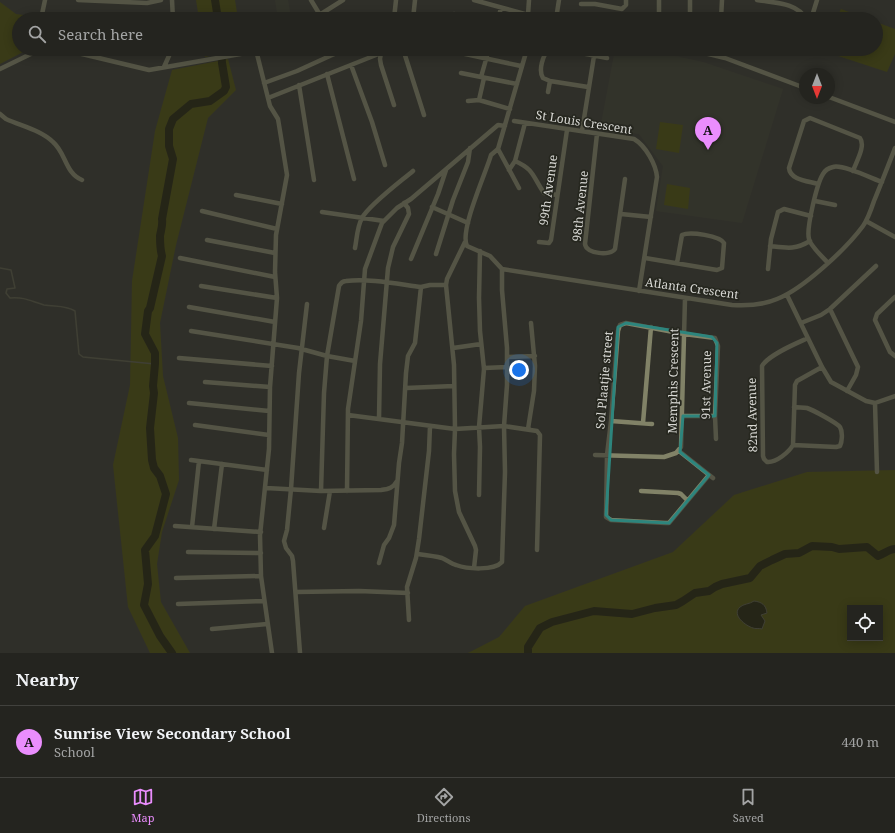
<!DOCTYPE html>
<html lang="en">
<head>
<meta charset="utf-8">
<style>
  :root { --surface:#24241f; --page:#2c2c28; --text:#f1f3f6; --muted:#a3a4a4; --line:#41413d; --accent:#ea8dfd }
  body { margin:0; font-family:"Noto Serif",serif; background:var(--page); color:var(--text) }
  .controls { position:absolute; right:12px; bottom:12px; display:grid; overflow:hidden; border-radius:0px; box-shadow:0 2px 10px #0003 }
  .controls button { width:36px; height:36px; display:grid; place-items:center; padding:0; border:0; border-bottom:1px solid var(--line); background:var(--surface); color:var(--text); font:20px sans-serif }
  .compass { position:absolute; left:799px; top:68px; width:36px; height:36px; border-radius:50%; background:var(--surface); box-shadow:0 2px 10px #0003; rotate:180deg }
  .you { position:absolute; left:519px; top:370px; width:14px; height:14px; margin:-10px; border:3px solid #fff; border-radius:50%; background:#1a73e8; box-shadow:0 0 0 6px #1a73e833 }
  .badge { display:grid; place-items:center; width:26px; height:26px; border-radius:50%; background:var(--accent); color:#111; font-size:13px; font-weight:700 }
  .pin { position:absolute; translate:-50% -33px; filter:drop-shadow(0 1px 2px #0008) }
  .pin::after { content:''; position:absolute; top:21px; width:14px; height:12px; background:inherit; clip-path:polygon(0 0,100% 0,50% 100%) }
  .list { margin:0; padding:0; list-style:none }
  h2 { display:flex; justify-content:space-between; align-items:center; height:52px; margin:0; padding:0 16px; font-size:17px }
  h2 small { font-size:13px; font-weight:400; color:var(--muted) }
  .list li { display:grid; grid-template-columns:26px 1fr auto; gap:12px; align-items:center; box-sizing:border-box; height:72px; padding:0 16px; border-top:1px solid var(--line) }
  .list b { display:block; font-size:15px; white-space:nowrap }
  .list p { margin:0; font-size:13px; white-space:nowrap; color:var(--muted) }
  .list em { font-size:13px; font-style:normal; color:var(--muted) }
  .icon { flex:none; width:22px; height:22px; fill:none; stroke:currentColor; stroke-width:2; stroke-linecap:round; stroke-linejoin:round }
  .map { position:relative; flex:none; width:895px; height:653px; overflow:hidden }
  .search { position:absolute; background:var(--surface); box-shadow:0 2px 10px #0003; left:12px; right:12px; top:12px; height:44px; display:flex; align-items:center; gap:10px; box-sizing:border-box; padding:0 14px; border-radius:22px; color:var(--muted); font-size:15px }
  .sheet { height:124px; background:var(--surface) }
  nav { display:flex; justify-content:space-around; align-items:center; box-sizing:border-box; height:56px; border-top:1px solid var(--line); background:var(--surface); font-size:11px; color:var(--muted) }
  nav a { display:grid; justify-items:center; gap:2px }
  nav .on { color:var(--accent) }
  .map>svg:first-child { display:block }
  .built { fill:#37382b }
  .green { fill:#464702; fill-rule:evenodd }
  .water { fill:#1a1a00; stroke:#535340 }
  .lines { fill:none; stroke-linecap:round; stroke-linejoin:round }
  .stream { stroke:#535340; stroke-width:1.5 }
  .river { stroke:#1a1a00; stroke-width:8 }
  .minor { stroke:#818267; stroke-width:4.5 }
  .marked { fill:none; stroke:#2d857d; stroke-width:3; stroke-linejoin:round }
  .labels { text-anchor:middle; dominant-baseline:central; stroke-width:3.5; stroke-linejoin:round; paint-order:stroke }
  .street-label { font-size:12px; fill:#d8d8d4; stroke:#26271f }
</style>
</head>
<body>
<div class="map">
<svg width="895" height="653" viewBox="0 0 895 653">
  <rect width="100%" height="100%" fill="#303029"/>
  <path class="built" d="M275,0H288L290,12L277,13Z
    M615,49H644L703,62L783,89L742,223L656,211L663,166L639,134L600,129Z"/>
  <path class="green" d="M196,0H235L238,19H199Z
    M0,2L16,14L38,17V19H19V49H29L0,64Z
    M841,9L868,19H836Z
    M876,22L895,29V54L887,72L823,51L824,49H876Z
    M204,49H244L205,57Z
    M228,59L236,90L208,118L176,245L160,323L163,376L178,438L179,480L162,532L157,564L161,602L190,653H150L128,607L113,465L130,385L132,281L155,131L172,70Z
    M660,122L683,125L679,153L656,149Z
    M667,184L690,188L688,209L664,205Z
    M895,470V653H468L499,637L525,606L673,552L734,495L807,472ZM850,608H880V638H850Z"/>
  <path class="water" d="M754,601C762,602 766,605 767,613L761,615L765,621L762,629C759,628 755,629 753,628C746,626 731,615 740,607C743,604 750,604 754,601Z"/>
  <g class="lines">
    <path class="stream" d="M0,268L11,270L15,288L7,289L6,293L10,298C26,297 30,301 44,305C55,307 65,305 75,311L79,354L83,357L155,364"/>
    <path class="river" d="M215,0L218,19
      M172,653L160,636L144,605L148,584L145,550L155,536L166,494L160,476L154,468L152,460L150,428L154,393L153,386L155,364V353L145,334L148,311L150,308L162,256C160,249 160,243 160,236C161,230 163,225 162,219L173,159L169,146V129L173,119L191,104L210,101L224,91L226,87L222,63L221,49
      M528,653V647L540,628L552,622L594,611L632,614L655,608L676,605L683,601L695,593L709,591L715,587L722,584L750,578L760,566L772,560L785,554L799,553L812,546L832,547L839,549L867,547L878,556C884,554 889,549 895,549"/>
    <path class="minor" d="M78,0L147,3L161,0
      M172,0L173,19
      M311,0L320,15L322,19
      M474,0L543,19
      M659,0V13L660,16L666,19
      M757,0C774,3 797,2 806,19
      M581,4H595L622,9L626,5V0
      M528,15L529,0
      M41,18L52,19
      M41,19L45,0
      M313,19L343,0
      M394,19L396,0
      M413,19L415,0
      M453,19L454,14
      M498,19L501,8
      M556,19L559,0
      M690,19V0
      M721,19L722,0
      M809,19L813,13L817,0
      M61,49L149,70L246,53L258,49
      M403,49L424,115
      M489,49L481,77L517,84
      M549,49C543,55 538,70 543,78L550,81L588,87
      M560,49L607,58
      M688,49L725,58L805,88
      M256,50L270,106L278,119L280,131L287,175L276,235L275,272L277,298L270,387L269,449L260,535L261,576L272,653
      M456,52L521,66
      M381,53L380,59L381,65L394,105
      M332,55L347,49
      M351,65L372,122L385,165
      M164,67L172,49
      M0,69L41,49
      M461,73L481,77
      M327,74L354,179
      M264,83L297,71L332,55L331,49
      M299,85L314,180
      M548,92L550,81
      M829,97L895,122
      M268,98L391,49
      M479,100L484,78
      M468,101L479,100L510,109
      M0,114L6,119C21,126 41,130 53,142C66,153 65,173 82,180
      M514,121L634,139C646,146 656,165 657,177L639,291
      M582,131L594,56
      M597,134L585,244C586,254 611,256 615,249L625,179
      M498,149L519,188
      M515,161C535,170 532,176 544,193L557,195
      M509,170L515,161L525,123
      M818,184C808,181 790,180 789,168L804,121L810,118L860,138C866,146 856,162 853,171
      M236,195L282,204
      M815,201L835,205
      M432,207L468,223
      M202,211L277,229
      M322,212L384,221
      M621,214L651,217
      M866,221L895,237
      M207,240L275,253
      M465,242L447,279L446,285L454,365L455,429L454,454L455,491L459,512L475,546L476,550L474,568
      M539,242L549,243L551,240L567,130
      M770,246C787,248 795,250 810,241
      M355,248C357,238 357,227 362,218C369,205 400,182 413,171
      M436,254L453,200L468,162L470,148
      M180,258L275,277
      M645,258L717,270L722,268L724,243C720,236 690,231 682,235L677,263
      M411,259L438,194L446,170
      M828,263C822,256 811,247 809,239C806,229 817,183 823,174C825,170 829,168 833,167C842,164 871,178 882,182
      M502,269L732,305C748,306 763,305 777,299C803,289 846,249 863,226C868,219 871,210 874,201C881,184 888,166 895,148
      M768,269L771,239L778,212L784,209L811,216
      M201,286L277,298
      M787,295L822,367L831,382L866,401L875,403L895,396
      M895,297L877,314L875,320L890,352L895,356
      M189,307L275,322
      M830,309L858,367L856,375L847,391
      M801,323L821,315L830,309L876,266
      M191,331L298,348L327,356L355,361
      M808,338C795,344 768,355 762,366L763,456L764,459L767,462C776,463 789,452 793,445L795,385L797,381L822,367
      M453,348L481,344
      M507,357L535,356
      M179,358L272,366
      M484,368L507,367
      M205,382L270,387
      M406,388L454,386
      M189,403L269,411
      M875,403L877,472
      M348,415L455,429L504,426L537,431L540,435L537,550
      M683,416H715
      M379,419L380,364L388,268L393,247L409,214L408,208L404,203
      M611,421L652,424
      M643,423L651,327
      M195,425L269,435
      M528,429L534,391L535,366L531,323
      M793,445L836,447L840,446C842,442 843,432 840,427C837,423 813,410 807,408C803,407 798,408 794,407
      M679,451L713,478
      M595,455L664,457L676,453L681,447L685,299
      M191,460L267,470
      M709,475L669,523H665L611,520L606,517L607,455L611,421L618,331L620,325L626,323L684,334L715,338L718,346L715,416L716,439
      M266,488L321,491L381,490C389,489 393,488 397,481
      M321,491L324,393L327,356L339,286C341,283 342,281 346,281C368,278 398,284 421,287L430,285H446
      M347,491L348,409L361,321L365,269L382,223L397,208L411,199L498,125L505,126
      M641,491L678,493L681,494L687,500
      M479,495L480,447L479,427L484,369L480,331L479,298L480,251
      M175,526L261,532
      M192,527L199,461
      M324,528L330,491
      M214,529L222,464
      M188,552L261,553
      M417,554C425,555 434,556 442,558C447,560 451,564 456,565C467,569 494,571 502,562L505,472L504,426L507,385V348L502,290V269L490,256L467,246C459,231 486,173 491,155L498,149L527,49
      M379,563L384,545L389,538L394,525L399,463L402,443L406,373L408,356L415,343L421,287
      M176,578L261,576
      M296,592L359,591L408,593
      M178,604L264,601
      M409,620L407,587L416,558L419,539L429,451L430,426
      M212,629L267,624
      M300,653L293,561L292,556L286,548L284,541L287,530L291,489L299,373L307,304"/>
  </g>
  <path d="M0 0H895V653H0ZM626,323L712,337L717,343L715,416H683L680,452L709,475L669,523L611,520L606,515L618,327Z" fill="#303029" fill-opacity=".55" fill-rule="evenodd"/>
  <path class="marked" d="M626,323L712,337L717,343L715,416H683L680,452L709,475L669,523L611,520L606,515L618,327Z"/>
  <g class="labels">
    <g class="street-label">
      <text transform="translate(584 122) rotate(9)">St Louis Crescent</text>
      <text transform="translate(548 190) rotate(-82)">99th Avenue</text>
      <text transform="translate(580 206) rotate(-84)">98th Avenue</text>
      <text transform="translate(692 288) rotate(8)">Atlanta Crescent</text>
      <text transform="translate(604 380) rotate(-85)">Sol Plaatjie street</text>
      <text transform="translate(673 381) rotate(-89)">Memphis Crescent</text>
      <text transform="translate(706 385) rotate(-89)">91st Avenue</text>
      <text transform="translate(752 415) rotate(-91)">82nd Avenue</text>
    </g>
  </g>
</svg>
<div class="controls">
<button><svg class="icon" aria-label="locate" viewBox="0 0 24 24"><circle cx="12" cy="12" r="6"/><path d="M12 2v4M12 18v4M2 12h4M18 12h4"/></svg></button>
</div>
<svg class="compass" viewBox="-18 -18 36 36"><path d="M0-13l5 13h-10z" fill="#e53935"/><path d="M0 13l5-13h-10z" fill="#a3a4a4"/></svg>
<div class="you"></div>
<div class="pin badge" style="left:708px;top:150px">A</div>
<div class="search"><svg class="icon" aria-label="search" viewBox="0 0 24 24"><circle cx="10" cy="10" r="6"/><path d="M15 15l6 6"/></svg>Search here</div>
</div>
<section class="sheet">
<h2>Nearby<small></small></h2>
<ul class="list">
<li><span class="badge">A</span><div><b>Sunrise View Secondary School</b><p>School</p></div><em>440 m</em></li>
</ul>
</section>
<nav>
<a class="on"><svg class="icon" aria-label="map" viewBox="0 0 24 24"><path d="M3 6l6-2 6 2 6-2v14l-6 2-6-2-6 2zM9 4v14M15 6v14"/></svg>Map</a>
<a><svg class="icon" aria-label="directions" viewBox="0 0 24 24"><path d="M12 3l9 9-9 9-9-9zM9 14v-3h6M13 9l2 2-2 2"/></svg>Directions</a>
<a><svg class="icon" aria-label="saved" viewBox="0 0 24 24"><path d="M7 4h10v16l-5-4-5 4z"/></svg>Saved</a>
</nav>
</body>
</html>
